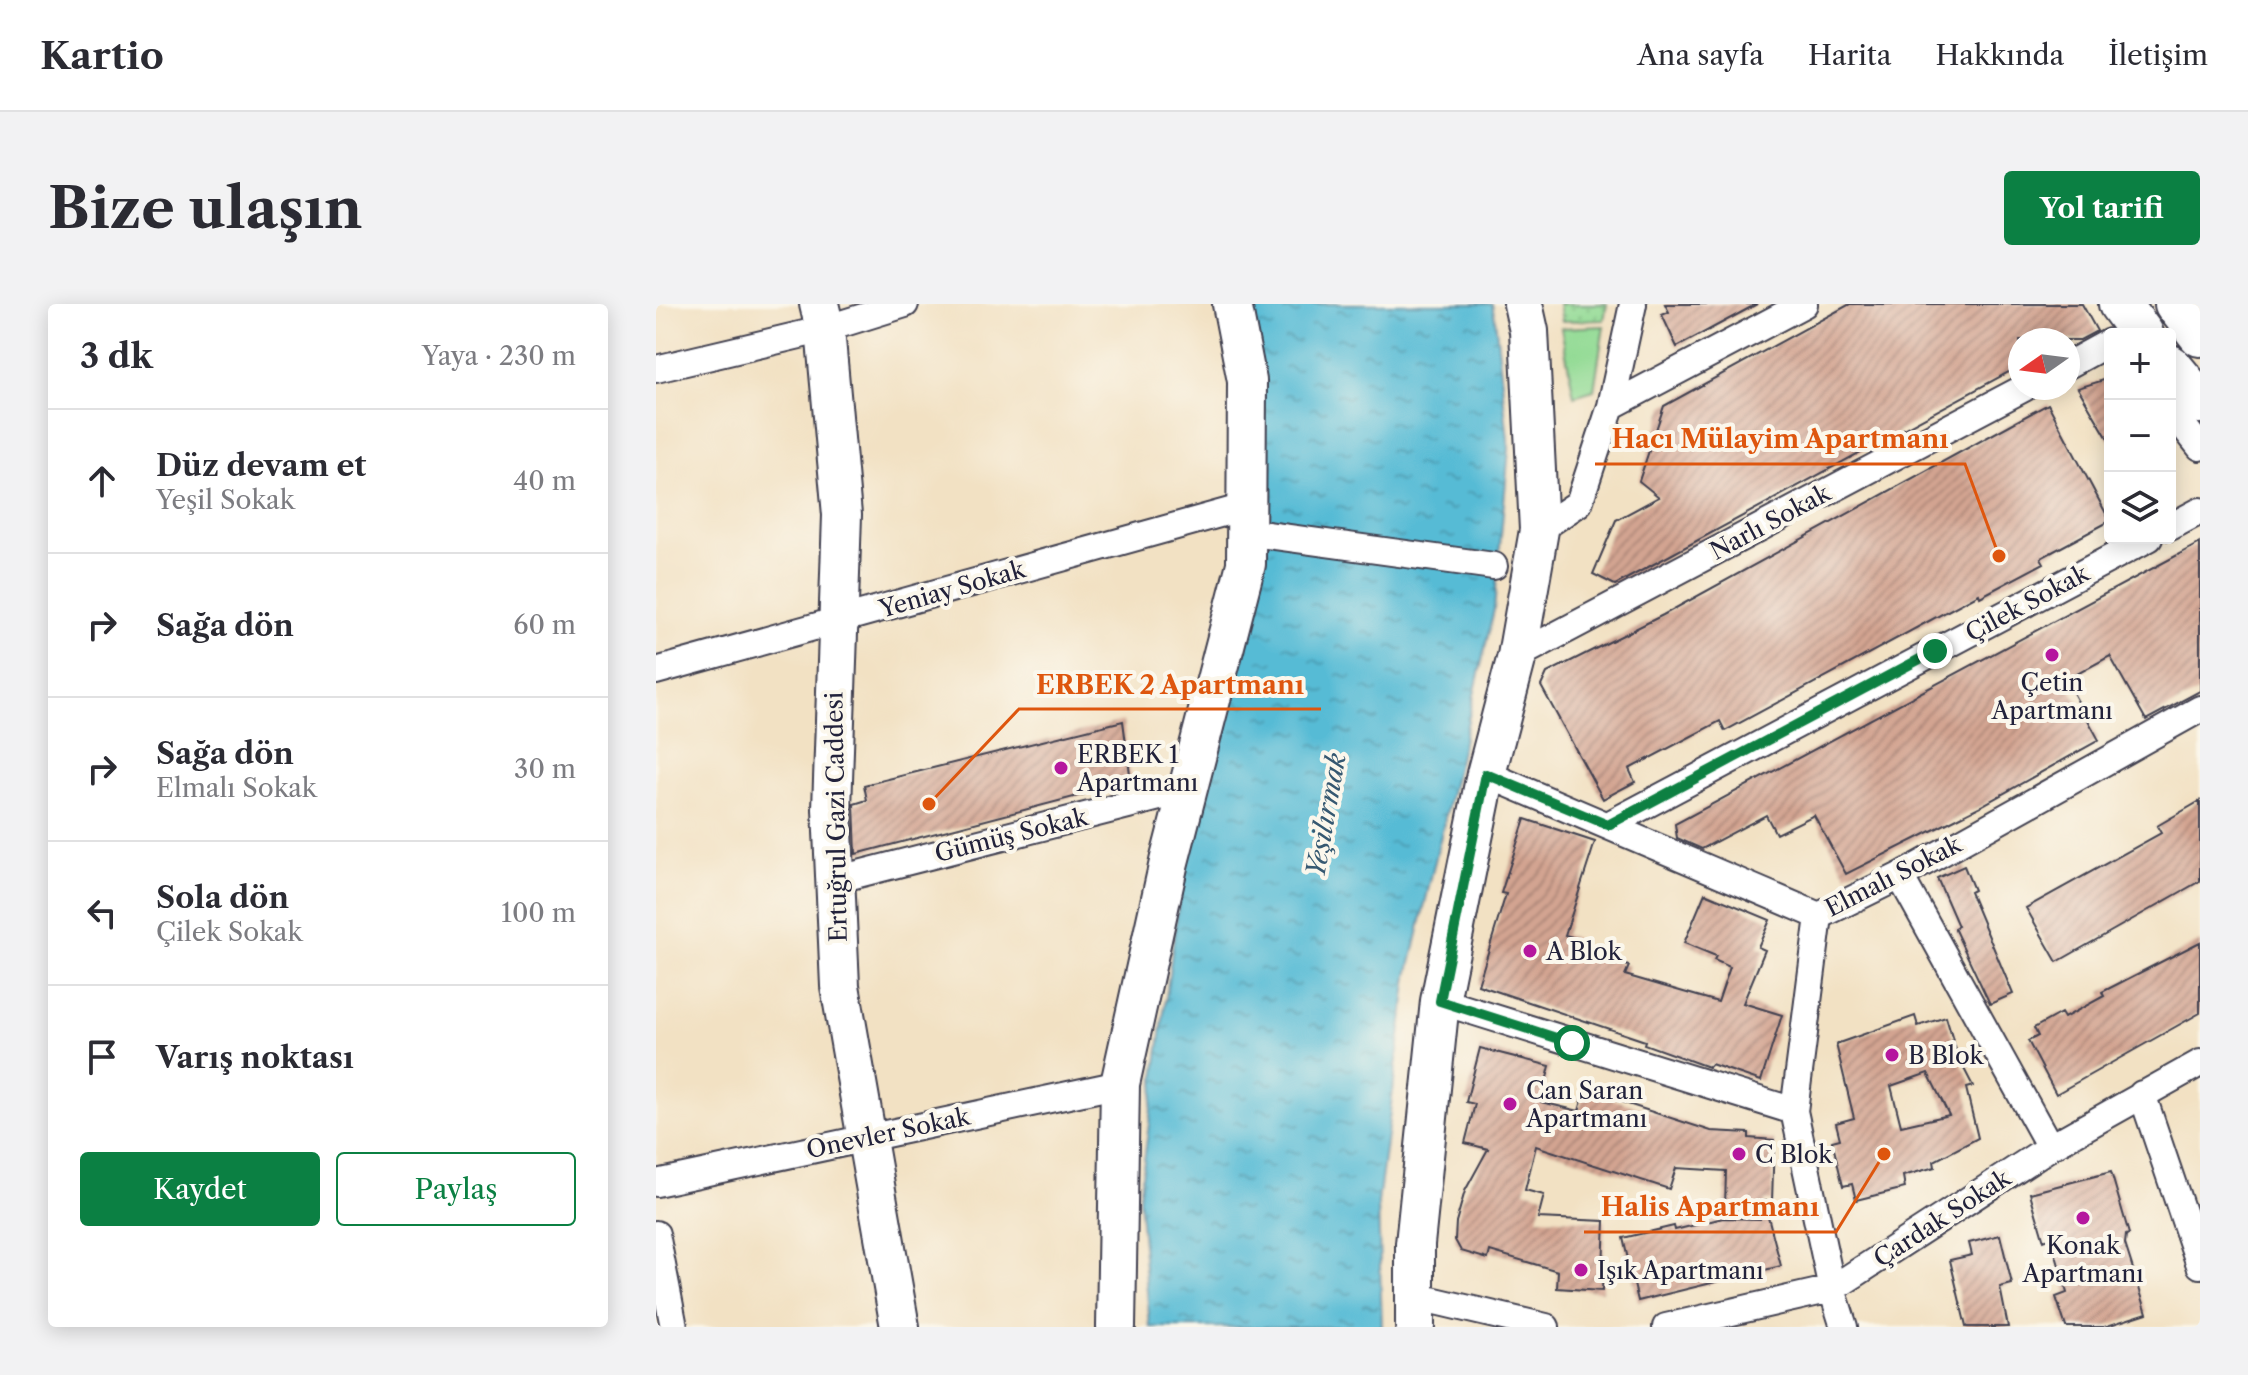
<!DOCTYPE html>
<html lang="tr">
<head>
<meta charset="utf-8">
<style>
  :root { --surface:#fff; --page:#f2f2f3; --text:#2b2b33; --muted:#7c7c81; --line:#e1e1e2; --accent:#0b8043 }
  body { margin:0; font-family:"Libre Caslon Text",serif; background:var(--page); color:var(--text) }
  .controls { position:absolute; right:24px; top:24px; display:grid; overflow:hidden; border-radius:8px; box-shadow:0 4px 20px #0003 }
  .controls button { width:72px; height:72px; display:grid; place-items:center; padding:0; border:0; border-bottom:2px solid var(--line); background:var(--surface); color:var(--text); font:40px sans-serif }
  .compass { position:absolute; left:1352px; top:24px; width:72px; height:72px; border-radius:50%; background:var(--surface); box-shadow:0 4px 20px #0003; rotate:256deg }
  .stop { position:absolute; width:24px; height:24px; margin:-18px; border:6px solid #0b8043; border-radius:50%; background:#fff }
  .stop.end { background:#0b8043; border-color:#fff; box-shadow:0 2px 8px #0008 }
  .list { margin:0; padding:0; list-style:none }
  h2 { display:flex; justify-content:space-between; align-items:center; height:104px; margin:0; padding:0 32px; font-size:34px }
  h2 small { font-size:26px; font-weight:400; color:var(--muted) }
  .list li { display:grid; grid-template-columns:52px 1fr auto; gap:24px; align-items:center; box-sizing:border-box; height:144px; padding:0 32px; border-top:2px solid var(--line) }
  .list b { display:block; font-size:30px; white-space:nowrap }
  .list p { margin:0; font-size:26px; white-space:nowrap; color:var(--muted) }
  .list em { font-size:26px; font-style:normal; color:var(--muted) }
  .actions { display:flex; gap:16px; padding:24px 32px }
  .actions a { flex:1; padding:18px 0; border:2px solid var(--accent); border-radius:8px; text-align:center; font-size:28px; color:var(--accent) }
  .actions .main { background:var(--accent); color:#fff }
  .icon { flex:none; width:44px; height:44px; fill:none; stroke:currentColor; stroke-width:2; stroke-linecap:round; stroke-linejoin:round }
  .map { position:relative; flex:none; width:1544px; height:1023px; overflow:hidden; border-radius:8px }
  header { display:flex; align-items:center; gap:48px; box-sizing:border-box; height:112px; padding:0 40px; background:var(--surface); border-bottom:2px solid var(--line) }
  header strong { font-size:38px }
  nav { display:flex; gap:44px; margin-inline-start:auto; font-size:28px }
  .intro { display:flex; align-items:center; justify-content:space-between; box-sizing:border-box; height:192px; padding:0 48px }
  h1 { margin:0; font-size:56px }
  .button { padding:20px 36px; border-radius:8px; background:var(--accent); color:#fff; font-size:28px; font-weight:700 }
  main { display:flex; gap:48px; padding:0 48px }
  aside { flex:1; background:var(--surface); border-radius:8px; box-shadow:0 4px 20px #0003 }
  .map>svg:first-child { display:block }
  .grass { fill:#94db96; stroke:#5b7e68; stroke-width:2 }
  .park { fill:url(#park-dots); stroke:#5b7e68; stroke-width:2 }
  .water { fill:url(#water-ripples); stroke:#3c6e88; stroke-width:2 }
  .building { fill:url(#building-hatch); fill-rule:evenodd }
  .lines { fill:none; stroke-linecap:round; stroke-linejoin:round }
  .street-casing { stroke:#413f4f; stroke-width:30 }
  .secondary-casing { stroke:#413f4f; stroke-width:42 }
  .primary-casing { stroke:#413f4f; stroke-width:46 }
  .street { stroke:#fff; stroke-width:26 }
  .secondary { stroke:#fff; stroke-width:38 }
  .primary { stroke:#fff; stroke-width:42 }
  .route { stroke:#0b8043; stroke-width:10 }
  .poi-dot { fill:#b5179e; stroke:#fbf7ec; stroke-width:3 }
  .labels { text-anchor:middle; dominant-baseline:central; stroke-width:8; stroke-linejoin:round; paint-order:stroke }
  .street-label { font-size:24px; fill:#22223b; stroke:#fbf7ec }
  .poi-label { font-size:24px; fill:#22223b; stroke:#fbf7ec; text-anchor:start }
  .water-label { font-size:26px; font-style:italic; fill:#355871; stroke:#fbf7ec }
  .leader { fill:none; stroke:#de560e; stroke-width:3 }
  .callout-dot { fill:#de560e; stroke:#fbf7ec; stroke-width:3 }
  .callout-label { font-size:26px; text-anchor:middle; font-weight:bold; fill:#de560e; stroke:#fbf7ec; stroke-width:8; stroke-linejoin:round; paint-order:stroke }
</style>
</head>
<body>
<header>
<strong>Kartio</strong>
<nav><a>Ana sayfa</a><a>Harita</a><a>Hakkında</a><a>İletişim</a></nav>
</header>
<div class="intro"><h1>Bize ulaşın</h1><a class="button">Yol tarifi</a></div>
<main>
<aside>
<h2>3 dk<small>Yaya · 230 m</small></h2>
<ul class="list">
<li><svg class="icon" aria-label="ahead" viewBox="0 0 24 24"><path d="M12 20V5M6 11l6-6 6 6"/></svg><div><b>Düz devam et</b><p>Yeşil Sokak</p></div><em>40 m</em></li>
<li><svg class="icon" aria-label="right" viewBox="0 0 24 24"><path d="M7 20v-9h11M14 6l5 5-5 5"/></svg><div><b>Sağa dön</b></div><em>60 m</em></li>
<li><svg class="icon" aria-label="right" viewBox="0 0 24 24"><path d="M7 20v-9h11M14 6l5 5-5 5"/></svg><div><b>Sağa dön</b><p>Elmalı Sokak</p></div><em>30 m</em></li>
<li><svg class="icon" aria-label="left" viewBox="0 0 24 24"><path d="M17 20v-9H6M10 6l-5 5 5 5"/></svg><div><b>Sola dön</b><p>Çilek Sokak</p></div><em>100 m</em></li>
<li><svg class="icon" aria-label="arrive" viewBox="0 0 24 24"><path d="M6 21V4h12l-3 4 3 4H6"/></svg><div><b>Varış noktası</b></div></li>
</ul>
<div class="actions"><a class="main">Kaydet</a><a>Paylaş</a></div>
</aside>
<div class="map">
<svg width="1544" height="1023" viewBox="0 0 1544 1023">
  <defs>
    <pattern id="park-dots" width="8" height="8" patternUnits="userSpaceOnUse" patternTransform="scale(2)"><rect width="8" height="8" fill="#94db96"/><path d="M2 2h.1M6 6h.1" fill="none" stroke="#7fbc82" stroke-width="1.8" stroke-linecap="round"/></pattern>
    <pattern id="water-ripples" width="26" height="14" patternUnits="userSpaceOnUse" patternTransform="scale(2)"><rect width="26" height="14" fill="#57bbd5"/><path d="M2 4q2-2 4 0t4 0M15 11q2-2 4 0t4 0" fill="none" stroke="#4898ae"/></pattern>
    <pattern id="building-hatch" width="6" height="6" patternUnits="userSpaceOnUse" patternTransform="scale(2)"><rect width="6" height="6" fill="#d3a491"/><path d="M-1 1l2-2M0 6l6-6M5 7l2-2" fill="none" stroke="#ab8578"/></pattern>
  </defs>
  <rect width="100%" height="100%" fill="#fbf7ec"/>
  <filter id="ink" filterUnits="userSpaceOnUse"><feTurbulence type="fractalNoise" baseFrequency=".0125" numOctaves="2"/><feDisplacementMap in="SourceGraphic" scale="16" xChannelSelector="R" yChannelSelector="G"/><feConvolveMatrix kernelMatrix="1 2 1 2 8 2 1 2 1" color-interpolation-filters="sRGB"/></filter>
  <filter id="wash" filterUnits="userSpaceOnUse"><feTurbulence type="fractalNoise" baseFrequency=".006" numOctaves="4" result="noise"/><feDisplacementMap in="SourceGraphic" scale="32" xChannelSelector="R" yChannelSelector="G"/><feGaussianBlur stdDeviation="1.8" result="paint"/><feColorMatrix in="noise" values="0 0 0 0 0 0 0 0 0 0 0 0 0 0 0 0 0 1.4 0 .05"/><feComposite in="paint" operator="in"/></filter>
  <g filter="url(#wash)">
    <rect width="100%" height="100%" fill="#f2e1c3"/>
    <path class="grass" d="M948,22L938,86L918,92L905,24Z"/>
    <path class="park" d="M903,0H951L948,16L906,17Z"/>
    <path class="water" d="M587,0H836L839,14L853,145L838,306L752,672L722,899L726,1023H494L483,894L526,573L606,242Z"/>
    <g id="blocks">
      <path class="building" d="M1009,0H1101L1021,43L1006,11L1013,8Z
        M1194,0H1426L1441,27L1424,36H1364V62L959,281L937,270L960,216L1003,193L983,177L1008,102Z
        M1454,74V138L1422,84Z
        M1392,100L1454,217L1385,254L1388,259L1324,293L1323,290L1069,427L1064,417L973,465L979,478L947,495L885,382L891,369L1007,311Z
        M1544,239V387L1490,416L1454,352L1410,376L1443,436L1325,502L1190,570L1158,511L1120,530L1110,511L1046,545L1021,534L1019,520Z
        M467,417L475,478L200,550L198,500L211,496L208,481Z
        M1544,497V577L1401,658L1370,604L1505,529L1501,522Z
        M869,515L939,538L909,631L920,634L917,643L973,662L969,671L1062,698L1074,663L1058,656L1060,652L1028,639L1049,589L1114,616L1102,643L1109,646L1087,699L1126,711L1105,777L1055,760L1052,763L988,740L989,737L822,681L850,590L845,589Z
        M1308,562L1318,586L1314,588L1357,690L1334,700L1298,624L1302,622L1281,574Z
        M1544,638V709L1400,790L1372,737L1382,732L1378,724L1405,709L1408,714L1448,692L1446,688Z
        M1259,712L1262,722L1290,713L1302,753L1317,782L1310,784L1322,834L1278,857L1279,863L1247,872L1249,884L1200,896L1196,880L1187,882L1176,837L1184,835L1180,819L1198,814L1180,740ZM1272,769L1293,811L1245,822L1235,782Z
        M824,744L894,762L885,798L923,807L929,786L1055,827L1093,829V834L1118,836L1116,897H1108L1125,962L982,997L967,934L1018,922L1019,926L1067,914L1105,915L1069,903L1070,867L1020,864L1013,885L880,842L869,886L888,891L882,914L949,917L946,987L901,984L902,967L834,947L832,955L805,947L799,936L800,918L809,887L832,845L809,839L819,800L810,798Z
        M1455,868L1473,930L1470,931L1469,940L1491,1009L1448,1023H1410L1400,993L1411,989L1395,934L1388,937L1374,889Z
        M1344,931L1356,980L1344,983L1352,1023H1310L1294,956L1316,951L1313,939Z"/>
    </g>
  </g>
  <g filter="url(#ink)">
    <use href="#blocks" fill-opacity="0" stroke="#413f4f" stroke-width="2"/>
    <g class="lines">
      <defs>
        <path id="street" d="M1412,61L1454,38
          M0,65L169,25L249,0
          M955,102L977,0
          M1514,105L1544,143
          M1514,223L1544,207
          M883,226L923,199L955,102L1148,0
          M589,228L838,262
          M861,352L1368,84
          M0,367L592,202
          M830,470L1163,612L1244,572L1544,405
          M952,521L1493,234
          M1244,572L1394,843
          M179,576L531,486
          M1163,612L1138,807L1176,985L1188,1023
          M784,697L1138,807
          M1486,790L1544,961
          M0,879L464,780
          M0,930L18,1023
          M758,992L890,1023
          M1010,1023L1176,985L1394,843L1544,759"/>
        <path id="secondary" d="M163,0L169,25L186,211L176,505L184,682L244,1023
          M460,1023L464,780L513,558L590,260L591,77L576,0
          M759,1023V940L784,697L830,470L861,352L883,226L873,27L867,0"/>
        <path id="primary" d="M1464,0L1486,30
          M1520,0L1544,31
          M1514,62L1544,98"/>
      </defs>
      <use href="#street" class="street-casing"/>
      <use href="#secondary" class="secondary-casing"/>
      <use href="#primary" class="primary-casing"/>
      <use href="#street" class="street"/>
      <use href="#secondary" class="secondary"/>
      <use href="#primary" class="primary"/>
    </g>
  </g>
  <g class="lines" filter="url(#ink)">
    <path class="route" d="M916,739L784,697L830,470L952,521L1279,347"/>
  </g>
  <g class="poi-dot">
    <circle cx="1396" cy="351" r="8"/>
    <circle cx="405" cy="464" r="8"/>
    <circle cx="874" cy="647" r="8"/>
    <circle cx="1236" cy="751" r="8"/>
    <circle cx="854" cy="800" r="8"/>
    <circle cx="1083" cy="850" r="8"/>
    <circle cx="1427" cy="914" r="8"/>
    <circle cx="925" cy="966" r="8"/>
  </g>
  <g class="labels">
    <g class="street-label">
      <text transform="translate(1114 218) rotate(-28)">Narlı Sokak</text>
      <text transform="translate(296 285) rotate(-16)">Yeniay Sokak</text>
      <text transform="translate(1371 299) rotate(-28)">Çilek Sokak</text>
      <text transform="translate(180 513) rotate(-91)">Ertuğrul Gazi Caddesi</text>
      <text transform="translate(355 531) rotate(-14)">Gümüş Sokak</text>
      <text transform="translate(1237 572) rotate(-27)">Elmalı Sokak</text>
      <text transform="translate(232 829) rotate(-12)">Onevler Sokak</text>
      <text transform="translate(1286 914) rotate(-33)">Çardak Sokak</text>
    </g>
    <g class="poi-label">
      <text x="1396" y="378" text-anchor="middle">Çetin<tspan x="1396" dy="28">Apartmanı</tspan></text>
      <text x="421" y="450">ERBEK 1<tspan x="421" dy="28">Apartmanı</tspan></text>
      <text x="890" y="647">A Blok</text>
      <text x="1252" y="751">B Blok</text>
      <text x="870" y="786">Can Saran<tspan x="870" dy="28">Apartmanı</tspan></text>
      <text x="1099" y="850">C Blok</text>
      <text x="1427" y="941" text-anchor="middle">Konak<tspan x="1427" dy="28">Apartmanı</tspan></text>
      <text x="941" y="966">Işık Apartmanı</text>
    </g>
    <g class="water-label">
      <text transform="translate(670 511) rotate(-80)">Yeşilırmak</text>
    </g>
  </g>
  <path class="leader" d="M1343 252L1309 160H939M273 500L363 405H665M1228 850L1180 928H928"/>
  <g class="callout-dot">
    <circle cx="1343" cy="252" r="8"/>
    <circle cx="273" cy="500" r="8"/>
    <circle cx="1228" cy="850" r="8"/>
  </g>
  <g class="callout-label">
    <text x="1124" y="144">Hacı Mülayim Apartmanı</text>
    <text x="514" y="390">ERBEK 2 Apartmanı</text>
    <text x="1054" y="912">Halis Apartmanı</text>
  </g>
</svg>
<div class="controls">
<button>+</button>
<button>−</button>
<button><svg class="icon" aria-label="layers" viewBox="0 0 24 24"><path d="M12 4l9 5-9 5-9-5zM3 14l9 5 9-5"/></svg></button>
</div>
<svg class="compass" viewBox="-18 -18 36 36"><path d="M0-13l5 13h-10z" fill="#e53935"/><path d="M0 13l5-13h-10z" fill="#7c7c81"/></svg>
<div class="stop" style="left:916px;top:739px"></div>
<div class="stop end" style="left:1279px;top:347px"></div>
</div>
</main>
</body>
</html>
